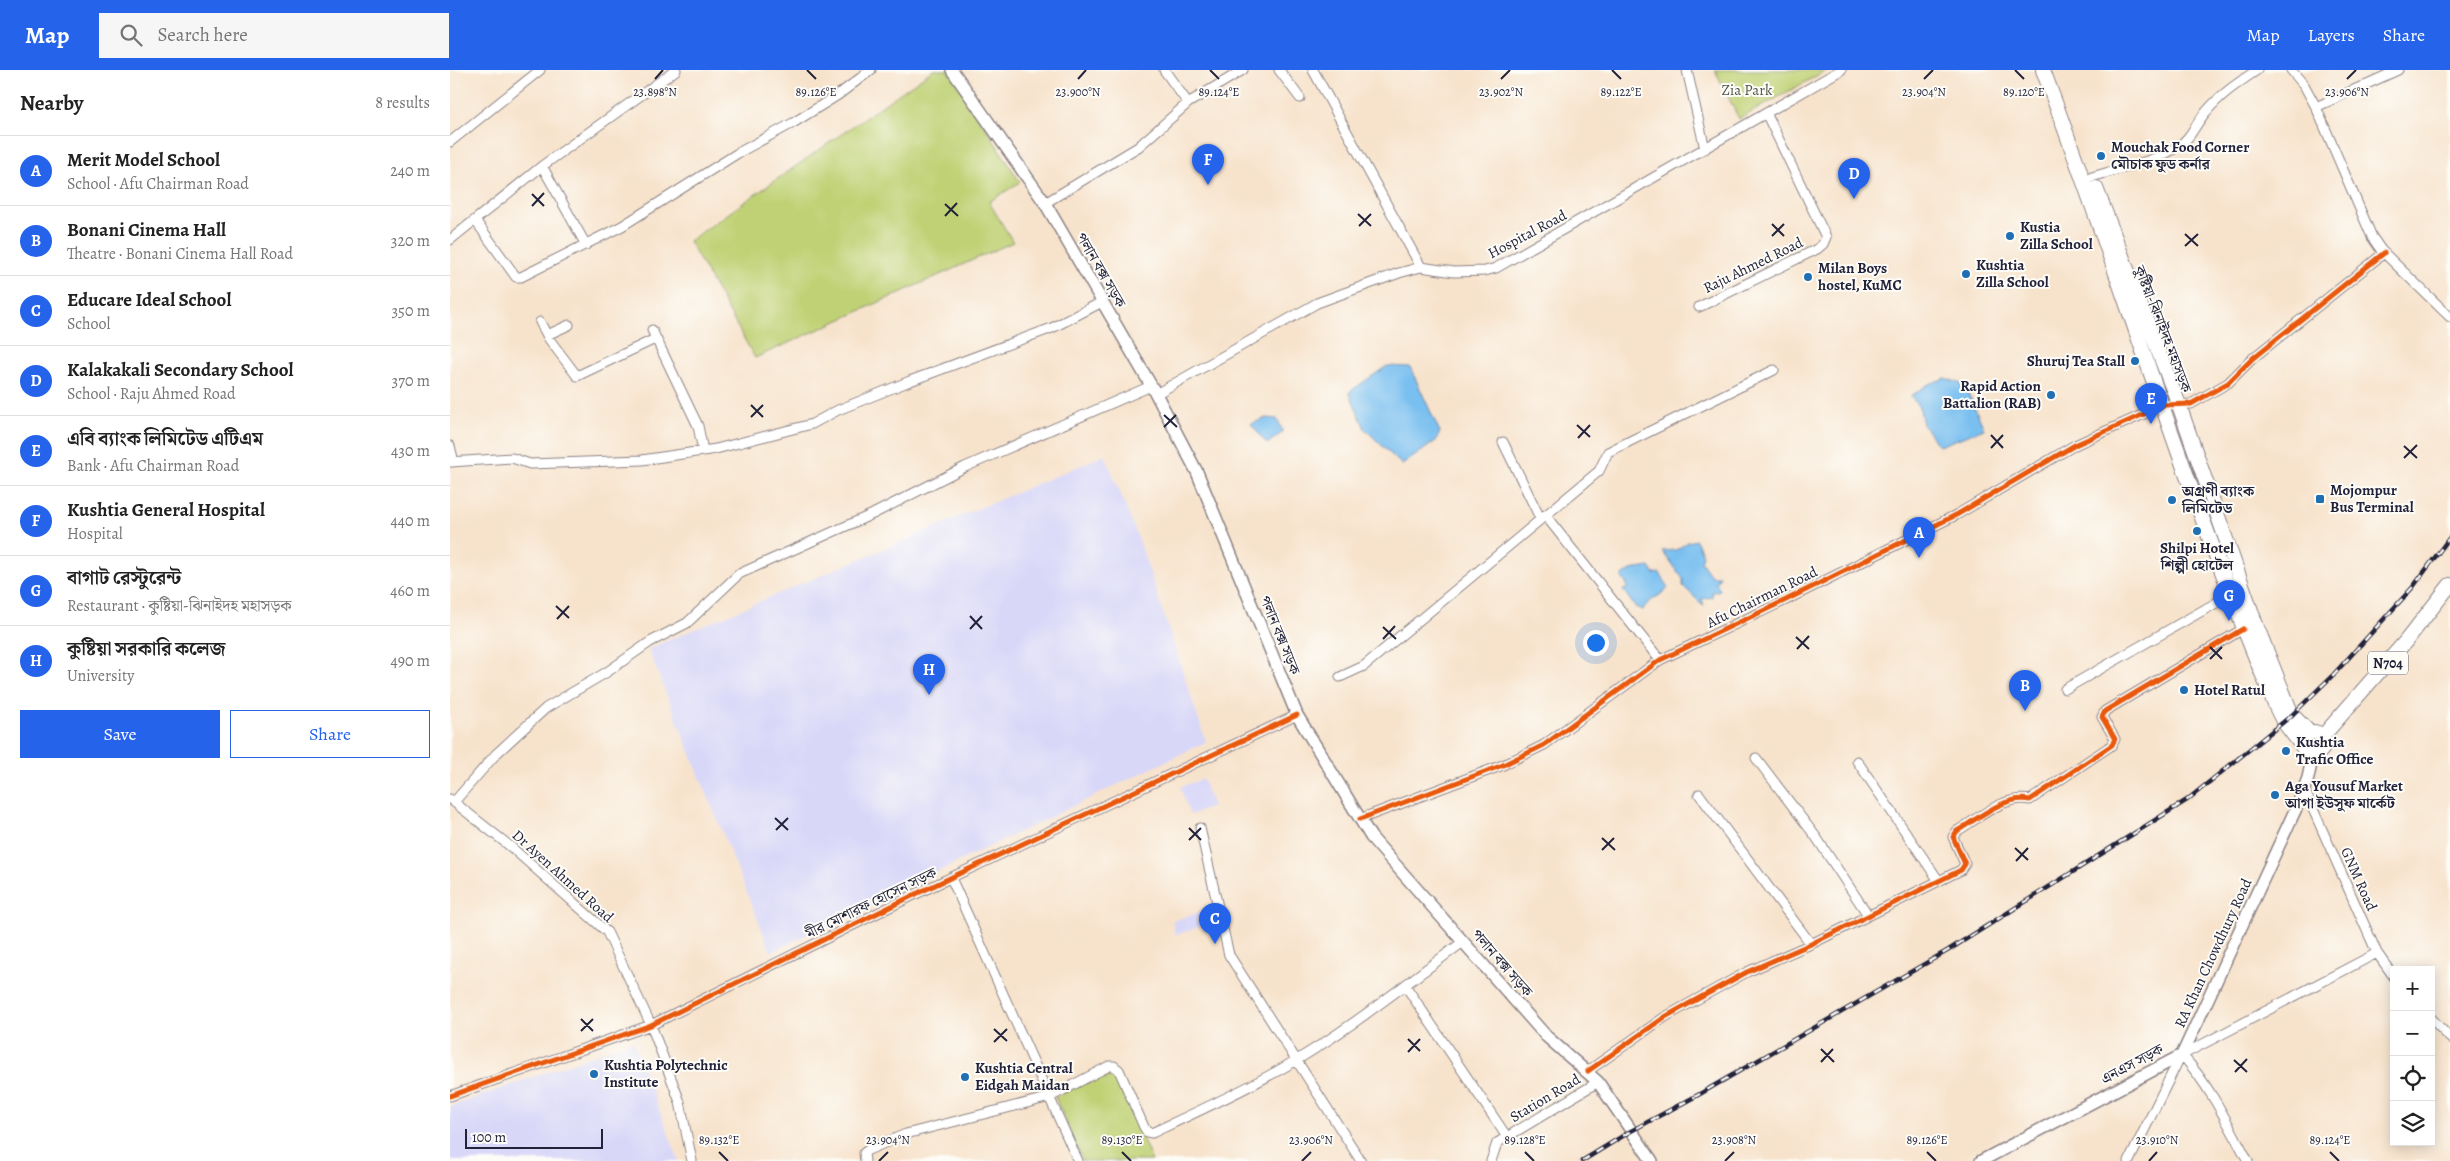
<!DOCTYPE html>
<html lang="en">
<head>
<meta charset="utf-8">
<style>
  :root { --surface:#fff; --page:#f6f6f6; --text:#222; --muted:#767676; --line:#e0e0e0; --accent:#2563eb }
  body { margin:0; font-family:Alegreya,"Noto Serif Bengali",serif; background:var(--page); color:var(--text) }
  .controls { position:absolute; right:15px; bottom:15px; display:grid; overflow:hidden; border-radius:0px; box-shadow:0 2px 12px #0003 }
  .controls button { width:45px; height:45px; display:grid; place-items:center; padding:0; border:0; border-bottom:1px solid var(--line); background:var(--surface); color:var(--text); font:25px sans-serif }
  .scale { position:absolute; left:15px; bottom:12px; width:138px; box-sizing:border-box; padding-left:5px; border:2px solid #22223b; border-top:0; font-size:14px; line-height:18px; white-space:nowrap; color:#22223b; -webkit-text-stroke:4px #fdfcf7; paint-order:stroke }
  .you { position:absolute; left:1145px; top:572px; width:18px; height:18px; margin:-12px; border:4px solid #fff; border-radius:50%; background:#1a73e8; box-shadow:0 0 0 8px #1a73e833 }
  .badge { display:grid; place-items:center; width:32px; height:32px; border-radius:50%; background:var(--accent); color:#fff; font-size:16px; font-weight:700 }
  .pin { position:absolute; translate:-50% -41px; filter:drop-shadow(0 1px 2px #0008) }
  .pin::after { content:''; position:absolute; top:26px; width:18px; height:15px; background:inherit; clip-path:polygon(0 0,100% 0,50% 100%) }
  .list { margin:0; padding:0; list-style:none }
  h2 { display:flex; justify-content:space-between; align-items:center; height:65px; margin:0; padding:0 20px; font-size:21px }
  h2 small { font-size:16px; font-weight:400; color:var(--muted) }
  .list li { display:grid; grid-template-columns:32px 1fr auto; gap:15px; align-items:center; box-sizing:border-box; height:70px; padding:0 20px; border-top:1px solid var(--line) }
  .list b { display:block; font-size:19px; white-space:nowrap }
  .list p { margin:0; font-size:16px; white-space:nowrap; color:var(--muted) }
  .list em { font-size:16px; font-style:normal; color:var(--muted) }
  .actions { display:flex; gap:10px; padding:15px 20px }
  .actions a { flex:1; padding:11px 0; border:1px solid var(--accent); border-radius:0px; text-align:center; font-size:18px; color:var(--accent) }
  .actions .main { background:var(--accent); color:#fff }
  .icon { flex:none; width:28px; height:28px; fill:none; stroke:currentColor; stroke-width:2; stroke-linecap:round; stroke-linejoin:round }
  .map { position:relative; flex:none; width:2000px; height:1091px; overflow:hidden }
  header { display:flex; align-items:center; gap:30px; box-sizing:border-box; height:70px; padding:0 25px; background:var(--accent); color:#fff }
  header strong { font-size:24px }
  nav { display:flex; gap:28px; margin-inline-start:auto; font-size:18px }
  .search { width:350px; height:45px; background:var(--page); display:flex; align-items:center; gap:12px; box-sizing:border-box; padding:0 18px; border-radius:0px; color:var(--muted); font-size:19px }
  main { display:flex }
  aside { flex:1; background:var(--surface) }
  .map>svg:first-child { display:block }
  .built { fill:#d8d7f8 }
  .green { fill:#c0d174; stroke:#717a58 }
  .water { fill:#79bff0; stroke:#4e7096 }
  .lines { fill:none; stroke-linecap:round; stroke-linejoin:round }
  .minor-casing { stroke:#8c8284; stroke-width:11 }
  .major-casing { stroke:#8c8284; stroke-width:14 }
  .highway-casing { stroke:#8c8284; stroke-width:16 }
  .minor { stroke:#fff; stroke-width:9 }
  .major { stroke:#fff; stroke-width:11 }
  .highway { stroke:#fff; stroke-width:14 }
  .rail-casing { stroke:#22223b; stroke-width:4.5 }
  .rail { stroke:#fdfcf7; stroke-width:2.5; stroke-dasharray:8; stroke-linecap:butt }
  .cycleway-casing { stroke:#fdfcf7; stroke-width:8 }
  .cycleway { stroke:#e8590c; stroke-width:5 }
  .ticks { fill:none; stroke:#22223b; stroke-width:2 }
  .poi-dot { fill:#1f6fb2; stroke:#fdfcf7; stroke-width:2 }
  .labels { text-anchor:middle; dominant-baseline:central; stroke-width:4; stroke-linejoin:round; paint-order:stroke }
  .shield { fill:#fdfcf7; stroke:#646373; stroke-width:1 }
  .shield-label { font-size:14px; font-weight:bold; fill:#22223b }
  .park-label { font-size:15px; fill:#51574c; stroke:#fdfcf7 }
  .poi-label { font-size:15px; font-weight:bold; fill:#22223b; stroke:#fdfcf7; text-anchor:start }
  .street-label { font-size:15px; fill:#22223b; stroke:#fdfcf7 }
  .ticks-label { font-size:12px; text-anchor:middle; fill:#22223b; stroke:#fdfcf7; stroke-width:4; stroke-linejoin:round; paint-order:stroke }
</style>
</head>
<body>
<header>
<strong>Map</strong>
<div class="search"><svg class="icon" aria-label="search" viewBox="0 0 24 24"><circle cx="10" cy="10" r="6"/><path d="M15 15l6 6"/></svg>Search here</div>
<nav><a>Map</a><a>Layers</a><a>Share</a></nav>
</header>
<main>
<aside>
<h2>Nearby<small>8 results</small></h2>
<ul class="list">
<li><span class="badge">A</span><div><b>Merit Model School</b><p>School · Afu Chairman Road</p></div><em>240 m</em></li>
<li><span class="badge">B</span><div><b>Bonani Cinema Hall</b><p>Theatre · Bonani Cinema Hall Road</p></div><em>320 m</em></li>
<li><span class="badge">C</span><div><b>Educare Ideal School</b><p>School</p></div><em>350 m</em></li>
<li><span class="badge">D</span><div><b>Kalakakali Secondary School</b><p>School · Raju Ahmed Road</p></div><em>370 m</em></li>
<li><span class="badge">E</span><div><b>এবি ব্যাংক লিমিটেড এটিএম</b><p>Bank · Afu Chairman Road</p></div><em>430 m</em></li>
<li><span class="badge">F</span><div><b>Kushtia General Hospital</b><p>Hospital</p></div><em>440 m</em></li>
<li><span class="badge">G</span><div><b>বাগাট রেস্টুরেন্ট</b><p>Restaurant · কুষ্টিয়া-ঝিনাইদহ মহাসড়ক</p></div><em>460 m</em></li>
<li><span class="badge">H</span><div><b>কুষ্টিয়া সরকারি কলেজ</b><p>University</p></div><em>490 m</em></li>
</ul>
<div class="actions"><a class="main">Save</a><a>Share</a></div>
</aside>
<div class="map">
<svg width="2000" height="1091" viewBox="0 0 2000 1091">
  <rect width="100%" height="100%" fill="#fdfcf7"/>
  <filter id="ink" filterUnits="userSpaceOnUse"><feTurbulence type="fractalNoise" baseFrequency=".02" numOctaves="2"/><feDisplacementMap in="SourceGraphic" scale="10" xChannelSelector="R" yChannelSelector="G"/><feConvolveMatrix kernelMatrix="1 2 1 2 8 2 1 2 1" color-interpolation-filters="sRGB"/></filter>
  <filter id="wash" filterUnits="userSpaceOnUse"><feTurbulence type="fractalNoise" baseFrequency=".0096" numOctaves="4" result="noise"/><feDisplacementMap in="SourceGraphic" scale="20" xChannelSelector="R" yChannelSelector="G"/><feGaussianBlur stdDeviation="1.12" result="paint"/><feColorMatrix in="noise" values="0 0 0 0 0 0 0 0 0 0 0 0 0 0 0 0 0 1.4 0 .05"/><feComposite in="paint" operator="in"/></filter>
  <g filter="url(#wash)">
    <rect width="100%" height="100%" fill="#f7e3cc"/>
    <path class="built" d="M655,385L690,473L756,672L321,882L198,579Z
      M753,709L763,737L740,745L730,717Z
      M751,842L754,855L726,865L722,851Z
      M183,971L229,1091H0V1037Z"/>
    <path class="green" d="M483,0H499L570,112L539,132L563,172L305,288L239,171Z
      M1265,0H1377L1289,49Z
      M663,1000L702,1091H633L605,1027Z"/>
    <path class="water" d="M937,296L960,297L990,362L986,371L952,395L915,359L899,322Z
      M1495,308L1512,314L1522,331L1534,359L1489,376L1473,355L1470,339L1461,326L1477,315Z
      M816,348L827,349L833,362L817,374L801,354Z
      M1246,470L1253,485L1251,492L1261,506H1270L1266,512L1270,520L1262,522V527L1252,529L1254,536L1233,516V509L1212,481L1226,480L1238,472Z
      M1200,497L1204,504L1210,503L1218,517C1211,527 1197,530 1193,540L1185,537L1173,520L1177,519V514L1171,507L1181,500Z"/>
  </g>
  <g filter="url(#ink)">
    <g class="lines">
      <defs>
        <path id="minor" d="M714,0L738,33L793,0
          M829,0L850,28
          M863,0L971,197
          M1237,0L1255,79
          M1841,0L1854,15L1866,37L1922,167L1931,180L2000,247
          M1866,37L1948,0
          M0,72L90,0
          M92,96L136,175
          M1642,107C1670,98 1702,93 1727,77C1741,69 1745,54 1756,42C1771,24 1788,13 1807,0
          M595,133L688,77L738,33
          M25,150L66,207H71L172,156L288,83L343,53L388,25L421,0
          M0,170L92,96L226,0
          M1249,237L1367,179L1373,174L1376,167L1316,43
          M90,252L99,269L127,306L205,269
          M202,260L248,356L253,381
          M97,265L119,255
          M706,324L867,233L949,203L971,197L1004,202L1035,201L1046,198L1391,0
          M1053,372L1090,448
          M0,376L4,392
          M0,392L62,388L80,394L192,390L266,379L362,354L388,340L460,311L602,258L652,232
          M1095,445L1210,590
          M890,607L914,596L1149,401L1158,382L1324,300
          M1615,619L1780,525
          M1306,688L1366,767L1418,845
          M1407,691L1489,811
          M1854,719L1927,883L1944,907
          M1249,724L1361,874
          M0,729L61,777L157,862L201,955L230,1032L242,1091
          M4,732L46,684L96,638L157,602L200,572L237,553L289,504L423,444L515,397L701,316
          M910,749L1053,695L1094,675L1210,590L1336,530L1508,444L1625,375L1714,335L1741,334L1778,313L1803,288L1934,183
          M750,758L779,885L911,1091
          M501,808L628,1091
          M955,915L1057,1067
          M1981,948L2000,968
          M1732,985L1927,883
          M1732,985C1760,1016 1778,1054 1798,1091
          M1138,1001L1215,947L1242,932L1297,902L1361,874L1511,800L1515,794L1503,767L1507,761C1529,748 1554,725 1580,730L1662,675L1665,669L1652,647L1655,641L1793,559
          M0,1026L201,955L468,823L847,645
          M415,1091L414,1083L418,1080L456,1064L600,1027L659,996H664L669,1000L694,1057L697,1062L702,1063C751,1040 799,1018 845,991C904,956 958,912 1013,872
          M1041,1091L1047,1073L1148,1012
          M1679,1091L1731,985"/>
        <path id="major" d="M502,0L595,133L706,324L747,402L847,645L921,767L1096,966L1148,1012L1202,1091
          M1531,1091L1732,985L1848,734L1858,708L1863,684"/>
        <path id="highway" d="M1593,0C1673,212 1738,429 1826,637L1833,651L1852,676
          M1646,118L1729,335L1805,552L1842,645L1860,663
          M1852 673a11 11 0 1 1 22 0a11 11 0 1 1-22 0Z
          M1872,667L1955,572L2000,515"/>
      </defs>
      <use href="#minor" class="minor-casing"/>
      <use href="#major" class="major-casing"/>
      <use href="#highway" class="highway-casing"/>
      <use href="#minor" class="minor"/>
      <use href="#major" class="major"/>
      <use href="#highway" class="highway"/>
      <defs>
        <path id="rail" d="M1132,1091L1181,1061L1248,1025L1497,881L1737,730L1842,645L1884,604L1963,517L2000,467"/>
      </defs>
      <use href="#rail" class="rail-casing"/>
      <use href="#rail" class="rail"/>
      <defs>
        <path id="cycleway" d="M910,749L1053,695L1094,675L1210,590L1336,530L1508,444L1625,375L1714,335L1741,334L1778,313L1803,288L1934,183
          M1138,1001L1215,947L1242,932L1297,902L1361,874L1511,800L1515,794L1503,767L1507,761C1529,748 1554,725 1580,730L1662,675L1665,669L1652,647L1655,641L1793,559
          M0,1026L201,955L468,823L847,645"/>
      </defs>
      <use href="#cycleway" class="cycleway-casing"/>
      <use href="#cycleway" class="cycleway"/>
    </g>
  </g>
  <path class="ticks" d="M357,0L366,9M760,0L769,9M1162,0L1171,9M1565,0L1574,9M205,9L213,0M628,9L636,0M1051,9L1060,0M1474,9L1483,0M1897,9L1906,0M82,124L94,136M495,134L508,146M82,136L94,123M908,144L921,156M495,146L507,133M1322,154L1334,166M909,156L921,144M1735,164L1748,176M1322,166L1334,154M1735,176L1748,164M301,335L313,347M714,345L727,357M301,347L313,335M1127,355L1140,367M714,357L726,345M1541,365L1553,378M1128,368L1140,355M1954,376L1967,388M1541,378L1553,365M1954,388L1967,375M106,536L119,548M520,546L532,559M107,549L119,536M933,557L946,569M520,559L532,546M1346,567L1359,579M933,569L945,556M1760,577L1772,589M1347,579L1359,566M1760,589L1772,577M325,748L338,760M739,758L751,770M326,760L338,748M1152,768L1165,780M739,770L751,758M1565,778L1578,790M1152,780L1164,768M1566,791L1578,778M131,949L143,961M544,959L557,971M131,961L143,949M958,969L970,981M544,972L557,959M1371,979L1384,992M958,982L970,969M1784,990L1797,1002M1371,992L1383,979M1785,1002L1797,989M269,1082L278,1091M672,1082L681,1091M1075,1082L1084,1091M1477,1082L1486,1091M1880,1082L1889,1091M429,1091L438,1082M852,1091L861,1082M1275,1091L1284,1082M1699,1091L1707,1082"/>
  <g class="poi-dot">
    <circle cx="1651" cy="86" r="5"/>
    <circle cx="1560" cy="166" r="5"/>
    <circle cx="1516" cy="204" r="5"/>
    <circle cx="1358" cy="207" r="5"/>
    <circle cx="1685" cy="291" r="5"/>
    <circle cx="1601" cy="325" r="5"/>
    <rect x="1865" y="424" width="10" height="10" rx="2.5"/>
    <circle cx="1722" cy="430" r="5"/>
    <circle cx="1747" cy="461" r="5"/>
    <circle cx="1734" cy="620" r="5"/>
    <circle cx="1836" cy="681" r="5"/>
    <circle cx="1825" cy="725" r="5"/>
    <circle cx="144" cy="1004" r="5"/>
    <circle cx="515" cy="1007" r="5"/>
  </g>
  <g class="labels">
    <rect class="shield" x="1918" y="581.5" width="40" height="23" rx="4"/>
    <g class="shield-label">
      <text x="1938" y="593">N704</text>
    </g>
    <g class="park-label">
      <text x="1297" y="20">Zia Park</text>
    </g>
    <g class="poi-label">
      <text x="1661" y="77">Mouchak Food Corner<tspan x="1661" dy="17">মৌচাক ফুড কর্নার</tspan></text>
      <text x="1570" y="157">Kustia<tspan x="1570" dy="17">Zilla School</tspan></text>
      <text x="1526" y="195">Kushtia<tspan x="1526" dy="17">Zilla School</tspan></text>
      <text x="1368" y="198">Milan Boys<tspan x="1368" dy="17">hostel, KuMC</tspan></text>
      <text x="1675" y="291" text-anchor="end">Shuruj Tea Stall</text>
      <text x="1591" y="316" text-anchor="end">Rapid Action<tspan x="1591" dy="17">Battalion (RAB)</tspan></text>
      <text x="1880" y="420">Mojompur<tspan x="1880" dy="17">Bus Terminal</tspan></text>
      <text x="1732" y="421">অগ্রণী ব্যাংক<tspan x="1732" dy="17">লিমিটেড</tspan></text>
      <text x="1747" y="478" text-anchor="middle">Shilpi Hotel<tspan x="1747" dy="17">শিল্পী হোটেল</tspan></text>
      <text x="1744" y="620">Hotel Ratul</text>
      <text x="1846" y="672">Kushtia<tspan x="1846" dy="17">Trafic Office</tspan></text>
      <text x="1835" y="716">Aga Yousuf Market<tspan x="1835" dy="17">আগা ইউসুফ মার্কেট</tspan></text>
      <text x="154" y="995">Kushtia Polytechnic<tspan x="154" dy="17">Institute</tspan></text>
      <text x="525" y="998">Kushtia Central<tspan x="525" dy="17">Eidgah Maidan</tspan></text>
    </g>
    <g class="street-label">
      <text transform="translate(1077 164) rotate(-28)">Hospital Road</text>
      <text transform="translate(1303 195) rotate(-26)">Raju Ahmed Road</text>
      <text transform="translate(651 200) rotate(60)">পলান বক্স সড়ক</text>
      <text transform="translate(1713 259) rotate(69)">কুষ্টিয়া-ঝিনাইদহ মহাসড়ক</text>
      <text transform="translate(1312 527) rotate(-26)">Afu Chairman Road</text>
      <text transform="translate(830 565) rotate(68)">পলান বক্স সড়ক</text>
      <text transform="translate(113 806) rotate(42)">Dr Ayen Ahmed Road</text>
      <text transform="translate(1909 809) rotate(66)">GNM Road</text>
      <text transform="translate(421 833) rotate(-26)">মীর মোশারফ হোসেন সড়ক</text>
      <text transform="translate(1763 883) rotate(-65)">RA Khan Chowdhury Road</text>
      <text transform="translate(1052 893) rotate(49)">পলান বক্স সড়ক</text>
      <text transform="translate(1682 994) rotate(-28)">এনএস সড়ক</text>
      <text transform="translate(1095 1028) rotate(-31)">Station Road</text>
    </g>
  </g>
  <g class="ticks-label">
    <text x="366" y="26">89.126°E</text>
    <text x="769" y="26">89.124°E</text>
    <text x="1171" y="26">89.122°E</text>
    <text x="1574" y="26">89.120°E</text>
    <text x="1474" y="26">23.904°N</text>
    <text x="1897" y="26">23.906°N</text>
    <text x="205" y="26">23.898°N</text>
    <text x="628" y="26">23.900°N</text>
    <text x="1051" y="26">23.902°N</text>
    <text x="438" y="1074">23.904°N</text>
    <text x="861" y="1074">23.906°N</text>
    <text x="1284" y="1074">23.908°N</text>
    <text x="1707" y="1074">23.910°N</text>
    <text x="269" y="1074">89.132°E</text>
    <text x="672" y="1074">89.130°E</text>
    <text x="1075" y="1074">89.128°E</text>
    <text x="1477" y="1074">89.126°E</text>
    <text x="1880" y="1074">89.124°E</text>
  </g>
</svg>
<div class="controls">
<button>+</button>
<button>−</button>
<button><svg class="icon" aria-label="locate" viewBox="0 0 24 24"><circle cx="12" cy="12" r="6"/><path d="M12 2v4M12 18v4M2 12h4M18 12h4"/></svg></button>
<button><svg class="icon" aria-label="layers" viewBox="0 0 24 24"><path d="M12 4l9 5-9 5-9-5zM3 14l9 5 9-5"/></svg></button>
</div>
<div class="scale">100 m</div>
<div class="you"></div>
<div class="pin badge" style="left:1469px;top:488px">A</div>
<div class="pin badge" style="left:1575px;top:641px">B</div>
<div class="pin badge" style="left:765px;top:874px">C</div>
<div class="pin badge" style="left:1404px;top:129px">D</div>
<div class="pin badge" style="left:1701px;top:354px">E</div>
<div class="pin badge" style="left:758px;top:115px">F</div>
<div class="pin badge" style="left:1779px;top:551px">G</div>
<div class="pin badge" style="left:479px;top:625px">H</div>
</div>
</main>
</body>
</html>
